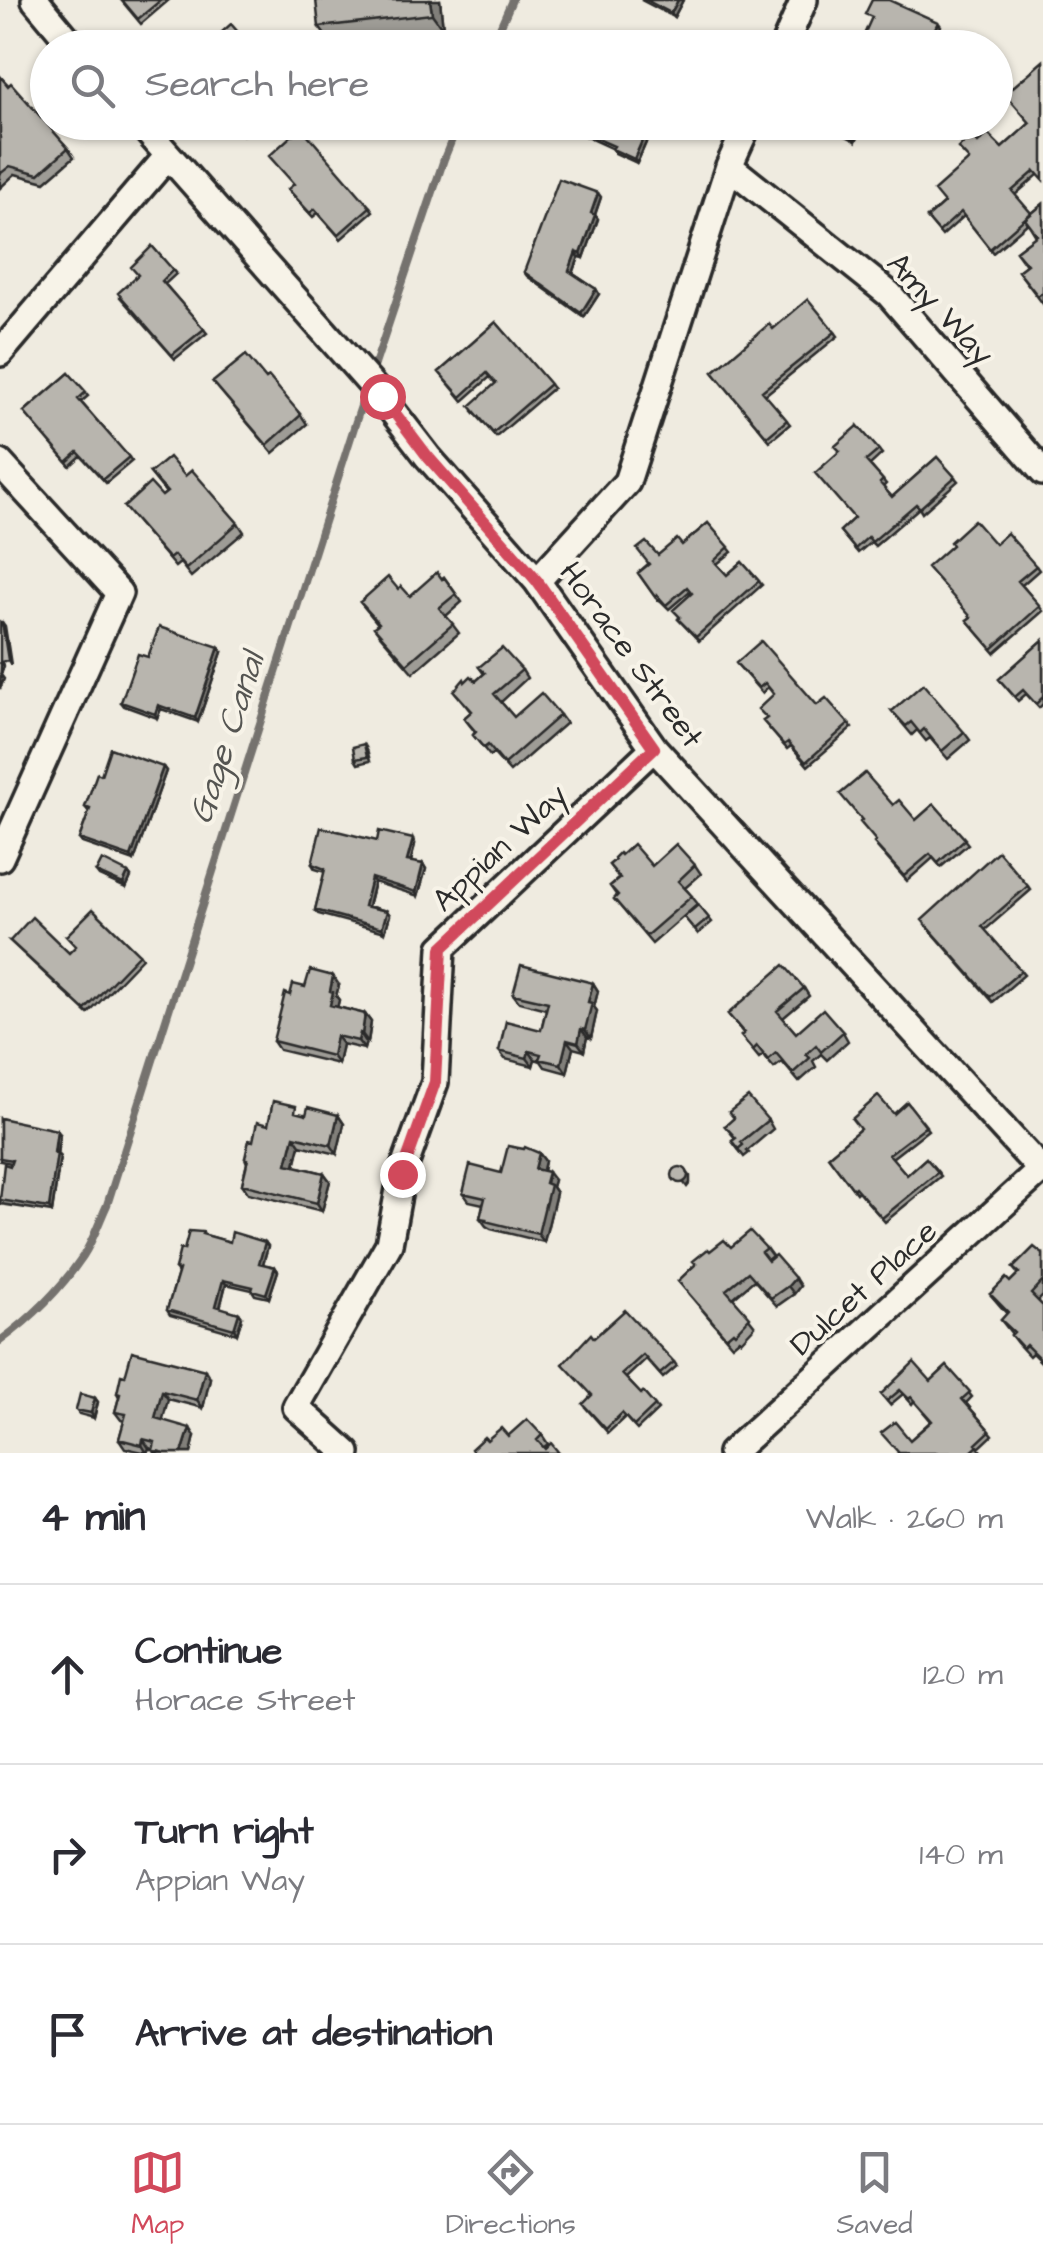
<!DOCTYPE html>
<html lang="en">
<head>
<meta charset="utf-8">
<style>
  :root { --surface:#fff; --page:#f7f7f7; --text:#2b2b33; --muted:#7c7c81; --line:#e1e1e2; --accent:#d1495b }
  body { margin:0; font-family:"Architects Daughter",sans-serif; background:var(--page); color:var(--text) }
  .stop { position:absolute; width:30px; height:30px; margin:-22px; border:8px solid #d1495b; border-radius:50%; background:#fff }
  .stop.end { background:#d1495b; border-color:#fff; box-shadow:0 2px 10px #0008 }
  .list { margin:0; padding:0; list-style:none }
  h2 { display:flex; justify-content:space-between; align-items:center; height:130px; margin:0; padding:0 40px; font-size:42px }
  h2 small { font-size:32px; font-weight:400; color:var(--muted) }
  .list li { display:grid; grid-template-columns:65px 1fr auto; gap:30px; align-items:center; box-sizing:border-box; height:180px; padding:0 40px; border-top:2px solid var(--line) }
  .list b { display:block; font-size:38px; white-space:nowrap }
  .list p { margin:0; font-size:32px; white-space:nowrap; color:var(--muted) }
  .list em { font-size:32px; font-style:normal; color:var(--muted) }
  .icon { flex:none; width:55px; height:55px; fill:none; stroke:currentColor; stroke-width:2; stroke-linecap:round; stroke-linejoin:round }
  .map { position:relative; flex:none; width:1043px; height:1453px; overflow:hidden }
  .search { position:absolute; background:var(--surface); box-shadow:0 2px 8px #0004; left:30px; right:30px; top:30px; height:110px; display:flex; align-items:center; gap:25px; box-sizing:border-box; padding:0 35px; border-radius:55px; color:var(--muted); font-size:38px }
  .sheet { height:670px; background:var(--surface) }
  nav { display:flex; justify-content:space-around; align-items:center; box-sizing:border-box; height:140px; border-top:2px solid var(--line); background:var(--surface); font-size:28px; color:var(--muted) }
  nav a { display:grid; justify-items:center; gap:5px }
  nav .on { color:var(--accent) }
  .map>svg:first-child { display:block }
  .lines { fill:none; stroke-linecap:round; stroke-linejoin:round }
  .stream { stroke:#74726e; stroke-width:8 }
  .minor-casing { stroke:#2b2b2b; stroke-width:32 }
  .minor { stroke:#f7f3e8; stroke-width:25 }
  .wall { fill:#9e9c96; stroke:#2b2b2b; stroke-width:2.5 }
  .shaded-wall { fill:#817f7a; stroke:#2b2b2b; stroke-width:2.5 }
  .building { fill:#b8b5ae; stroke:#2b2b2b; stroke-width:2.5 }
  .route { stroke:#d1495b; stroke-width:12 }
  .labels { text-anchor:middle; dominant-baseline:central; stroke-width:8; stroke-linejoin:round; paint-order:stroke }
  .street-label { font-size:32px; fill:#2b2b2b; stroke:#f7f3e8 }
  .water-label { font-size:35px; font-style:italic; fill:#555552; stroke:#f7f3e8 }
</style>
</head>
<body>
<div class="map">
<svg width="1043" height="1453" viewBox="0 0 1043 1453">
  <rect width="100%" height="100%" fill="#efebe0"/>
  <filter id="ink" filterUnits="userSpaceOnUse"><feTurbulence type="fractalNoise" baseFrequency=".01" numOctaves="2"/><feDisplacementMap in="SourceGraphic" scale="20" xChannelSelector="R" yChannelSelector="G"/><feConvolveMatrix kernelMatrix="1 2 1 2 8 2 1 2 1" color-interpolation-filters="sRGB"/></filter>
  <g filter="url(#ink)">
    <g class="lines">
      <path class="stream" d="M491,48L512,0
        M0,1341C33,1317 60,1290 83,1256C93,1241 99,1222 107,1205L357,418L444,159L459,122"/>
      <defs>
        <path id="minor" d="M35,0L75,48
          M783,48L804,0
          M139,122L377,391L428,457L537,581L654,748L1043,1172
          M729,166L889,294L1043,472
          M0,353L167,157
          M0,463L119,593L0,858
          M537,581L627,482L729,166L749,122
          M347,1453L296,1407L389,1244L402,1173L435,1082L442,948L654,748
          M731,1453L1041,1170"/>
      </defs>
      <use href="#minor" class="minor-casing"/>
      <use href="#minor" class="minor"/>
    </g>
    <path class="wall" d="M121,0H169L141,24Z
      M440,0L443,29L331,43L319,27Z
      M641,0H683L674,17Z
      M1043,61L1038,175L1015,195L1031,214L1043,204V304L1018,271L1026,265L1016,251L1036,236L1028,223L993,253L964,216L942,236L927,218L944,203L978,143L1002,148L1030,123Z
      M0,76L68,148L74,157L45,182L15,174L0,188Z
      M232,122H256L243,135Z
      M578,122H650L645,134L648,138L637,163L615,153L613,149L578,133L575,129Z
      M818,122H864L856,141Z
      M291,193L370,207L373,211L341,239L318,213L313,217Z
      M601,197L595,215L598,219L584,258L579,257L573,274L596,289L599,294L584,317L527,276L524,272Z
      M152,246L176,274L165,284L207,333L175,359L120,297L138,275Z
      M496,322L553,388L496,437L473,411L496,384L490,377L463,401L439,372Z
      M773,329L835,332L838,336L765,395L790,424L770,441L713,372Z
      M69,373L88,396L81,402L132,461L106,483L81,456L70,466L24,412Z
      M266,379L301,415L307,424L273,453L213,382Z
      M858,426L882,454L870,465L886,484L883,487L892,497L937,457L958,481L922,513L919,508L875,546L871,542L858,553L840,531L854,518Z
      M150,473L185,476L238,523L244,532L191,577L180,563L175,567L124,507L162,496L166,493Z
      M708,523L732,552L717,564L727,575L742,562L762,585L699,641L678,619L692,593L690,591L669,609L660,600L658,601L638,573L658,555L682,545Z
      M995,544L1036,566L1039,570L1022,585L1043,611L995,653L967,620L971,617Z
      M444,577L462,602L446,616L459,633L413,673L380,635L374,627L378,624L360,602L398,589L410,596Z
      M1043,640V704L1039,708L1026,694L1018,701L999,679Z
      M222,652L198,722L161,709L157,718L124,706L121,702L148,657Z
      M736,663L817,705L849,724L852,728L808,766L791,746L787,749L763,721L766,719L774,695L768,687L762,693Z
      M479,667L522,670L527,678L501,702L514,717L560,715L566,723L510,772L493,753L490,756L473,735L475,732L464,718L471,712L454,691L465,682L476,681L484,674Z
      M892,711L964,732L970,740L948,759L930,738L926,741L917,730L912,735Z
      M364,744L367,749L370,761L358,764L355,759Z
      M163,767L166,771L134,861L82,843L79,839L89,812L85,807L101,775Z
      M934,804L968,844L941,867L933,858L907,881L877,847L876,842L893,805L916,820Z
      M377,841L415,844L411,862L423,864L426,869L418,896L374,882L368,906L387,911L390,915L385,932L318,914L315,910L325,872L315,869L312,864Z
      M998,851L1031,890L985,930L1024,975L993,1002L925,924Z
      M621,855L652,866L695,865L701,874L685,888L698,904L652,944L614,899L617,896L610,886L619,878L609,865Z
      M96,872L128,873L131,877L126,888L99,876Z
      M698,905L712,922L698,934L684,917Z
      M66,936L139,954L142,958L88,1014L10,941L69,953L76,947Z
      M593,983L598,991L594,1007L597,1011L591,1038L587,1037L584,1051L573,1048L567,1073L545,1067L541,1061L535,1059L533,1066L505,1059L499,1051L541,1030L546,1009L519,1002L513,994Z
      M339,985L336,996L339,1000L337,1007L365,1014L371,1022L368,1042H366L364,1049L342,1044L338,1064L279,1050L273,1041L290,995L305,987Z
      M804,988L809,996L783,1018L796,1033L843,1032L848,1041L827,1060L821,1054L813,1061L816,1067L799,1082L782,1062L774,1068L763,1055L759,1058L741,1036L744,1034L728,1014Z
      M907,1102L928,1130L892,1158L907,1175L926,1158L941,1176L885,1222L858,1191L856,1193L828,1156L860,1129L894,1114Z
      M301,1114L338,1115L344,1124L337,1154L300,1145L295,1166L324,1173L330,1181L322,1211L248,1193L242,1184L247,1163L245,1158L253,1141L268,1125Z
      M0,1118L60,1134L57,1154L60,1157L52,1212L1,1204L0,1202L11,1163L0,1161Z
      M768,1120L773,1129L747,1151L749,1153L744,1157L732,1141L735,1138L725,1126Z
      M539,1153L545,1161L543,1171L554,1180L552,1187L556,1193L544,1242L491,1229L486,1226L480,1218L483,1204L469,1201L463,1193Z
      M205,1235L230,1242H265L268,1246L263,1264L275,1267L278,1271L269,1298L255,1295L252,1290L226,1284L220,1308L239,1313L242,1317L237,1334L170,1315L167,1310L178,1273L175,1269L184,1250Z
      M731,1247L766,1248L772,1256L767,1260L800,1286L794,1294L777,1306L754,1280L733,1298L755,1326L741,1341L739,1339L732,1345L678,1281L710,1251Z
      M1043,1254V1296L1038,1301L1043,1306V1364L1032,1353L1029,1356L1017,1343L1011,1335L1012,1334L1001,1320L1007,1314L990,1294L1010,1282L1018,1274L1013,1268Z
      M594,1338L674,1362L677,1366L663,1378L646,1359L626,1378L641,1394L643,1392L658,1410L637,1430L625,1417L608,1433L586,1408L591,1396Z
      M947,1366L972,1397L966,1403L993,1435L979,1448L981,1450L978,1453H898L910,1440L931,1421L914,1401L912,1404L903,1394L890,1405L881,1394L931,1381Z
      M125,1376L210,1378L203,1408L168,1399L162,1420L195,1436L191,1453H155L153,1449L149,1448L147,1453L125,1448L119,1439L124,1421L121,1420L115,1412L119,1397L117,1393Z
      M95,1398L98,1402L94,1418L79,1414L76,1410Z
      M542,1435L548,1444L544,1447L487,1440L508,1436Z"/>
    <path class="shaded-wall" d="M430,0H440L443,29L432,14Z
      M678,0H683L674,17L671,13Z
      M938,22L941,26L931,48H926Z
      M645,122H650L644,136L641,132Z
      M860,122H864L856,141L853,137Z
      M645,134L648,138L637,163L634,159Z
      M598,193L601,197L594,217L591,213Z
      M595,215L598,219L584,258L581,254Z
      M576,252L579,257L572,276L569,271Z
      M596,289L599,294L584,317L581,313Z
      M2,622L5,626L11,665L8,660Z
      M219,647L222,652L198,722L195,718Z
      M1,662L4,666L1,675L4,679L0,689Z
      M158,705L161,709L157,718L155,714Z
      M163,767L166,771L134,861L131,857Z
      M413,839L415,844L410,865L407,861Z
      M423,864L426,869L418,896L416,892Z
      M128,873L131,877L126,888L123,884Z
      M371,878L374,882L367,910L364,906Z
      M387,911L390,915L385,932L382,928Z
      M333,976L339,985L336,996L339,1000L336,1013L330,1005V991Z
      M593,983L598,991L594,1007L597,1011L591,1038L585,1030L588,1002Z
      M365,1014L371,1022L368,1042L362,1034Z
      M581,1029L587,1037L584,1051L578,1043Z
      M360,1033L366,1042L364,1049L358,1041Z
      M336,1036L342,1044L338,1064L332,1056Z
      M567,1040L573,1048L567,1073L561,1064Z
      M529,1051L535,1059L533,1066L527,1058Z
      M338,1115L344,1124L337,1154L331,1145Z
      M57,1130L60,1134L57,1154L60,1157L52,1212L49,1208Z
      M294,1136L300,1145L293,1172L287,1164Z
      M539,1153L545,1161L541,1178L535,1169Z
      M548,1172L554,1180L552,1187L556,1193L544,1242L538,1234Z
      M687,1172L690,1176V1183L687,1187L684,1183Z
      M324,1173L330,1181L322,1211L317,1203Z
      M265,1242L268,1246L262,1267L259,1263Z
      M275,1267L278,1271L269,1298L266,1294Z
      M795,1278L800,1286L794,1294L788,1286Z
      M223,1280L226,1284L219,1311L216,1306Z
      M239,1313L242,1317L237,1334L234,1329Z
      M205,1370L210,1378L203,1408L197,1400Z
      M162,1391L168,1399L161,1427L155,1418Z
      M95,1398L98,1402L94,1418L91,1413Z
      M190,1428L195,1436L191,1453H182Z
      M143,1439L149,1448L147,1453L142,1445Z"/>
    <path class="building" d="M122,0H161L138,19Z
      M316,0H430L432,14L319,27Z
      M646,0H678L671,13Z
      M872,0H889L938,22L926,48H858L872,17L865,14Z
      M231,24L252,48H204Z
      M1043,61V180L1035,171L1012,191L1031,213L990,249L961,212L939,232L927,218L944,203L934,191L969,160L958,148L972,136L978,143L988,134L1002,148L1030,123L1005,94Z
      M0,76L8,86L11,83L68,148L39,174L10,166L0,174Z
      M233,122H249L240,130Z
      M578,122H645L641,132L645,134L634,159L612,149L614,146L575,129Z
      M821,122H860L853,137Z
      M301,127L370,207L338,235L315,209L310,213L288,189L294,184L269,156Z
      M559,179L598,193L591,213L595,215L581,254L576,252L569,271L596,289L581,313L524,272Z
      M1043,204V292L1038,296L1018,271L1027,264L1016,251L1037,235L1025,219Z
      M152,246L173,270L162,281L204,329L172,355L118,293L138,275L131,267Z
      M808,299L835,332L762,391L787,420L767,437L713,372L769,324L773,329Z
      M496,322L550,384L493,433L470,406L496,383L487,373L461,397L439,372Z
      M246,355L266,379L269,377L301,415L267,445L213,382Z
      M69,373L86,392L78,399L129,457L103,479L78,452L67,462L24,412Z
      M858,426L879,450L866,461L883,480L880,483L892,497L937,457L955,477L920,508L916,504L872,542L868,537L855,549L840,531L854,518L815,473L840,451L835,446Z
      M169,457L185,476L192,470L238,523L186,569L174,555L169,559L124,507L150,483L162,496L167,492L150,473Z
      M974,520L995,544L1007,533L1036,566L1018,581L1040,606L992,649L967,620L971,617L927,567L952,545L950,542Z
      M708,523L729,547L714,561L727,575L742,562L759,581L696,637L678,619L680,617L673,610L692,593L687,587L666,605L657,595L655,597L638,573L649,564L637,549L646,542L658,555L677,539L682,545Z
      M437,572L442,579L444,577L456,594L439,608L453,624L407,664L374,627L379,623L360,602L388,577L398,589L401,586L410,596Z
      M0,622H2L8,660L1,662L0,664Z
      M159,627L219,647L195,718L158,705L155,714L121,702L138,654L148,657Z
      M1043,640V697L1036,704L1023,690L1015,697L999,679Z
      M761,641L817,705L826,698L849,724L806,762L788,742L784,745L763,721L767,718L758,709L774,694L765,683L759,688L736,663Z
      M502,648L522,670L494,694L514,717L541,693L560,715L504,764L488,745L484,748L473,735L476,732L464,718L472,711L454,691L464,679L465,682L471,676L476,681L485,673L479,667Z
      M923,684L964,732L942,751L924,729L920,733L911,722L906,726L892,711Z
      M364,744L367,757L355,759L353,747Z
      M110,748L163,767L131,857L79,839L90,809L85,807L97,773L101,775Z
      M865,773L893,805L899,800L916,820L934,804L965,839L938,863L930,854L904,876L874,843L876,841L860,822L862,820L840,794Z
      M321,827L377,841L379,831L413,839L407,861L423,864L416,892L371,878L364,906L387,911L382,928L315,910L325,869L312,864Z
      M633,844L652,866L676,844L695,865L678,881L692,896L646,936L614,899L618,895L610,886L620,878L609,865L615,860L614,858L619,853L621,855Z
      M998,851L1028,886L982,926L1021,971L990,997L922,920Z
      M102,860L128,873L123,884L96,872Z
      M698,905L709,918L695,930L684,917Z
      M93,909L139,954L85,1010L10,941L32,917L69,953L76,946L66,936Z
      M521,965L593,983L588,1002L592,1003L585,1030L581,1029L578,1043L567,1040L561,1064L539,1059L541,1054L529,1051L527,1058L499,1051L506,1021L541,1030L548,1002L513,994Z
      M784,965L804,988L777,1011L796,1033L823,1009L843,1032L821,1052L816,1045L806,1054L810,1058L793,1073L776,1053L768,1060L757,1046L753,1050L741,1036L744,1033L728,1014Z
      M310,970L333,976L330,991L333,992L330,1005L365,1014L362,1034L360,1033L358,1041L336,1036L332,1056L273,1041L285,993L290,995L293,984L305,987Z
      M878,1096L894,1114L907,1102L926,1126L889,1154L907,1175L926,1158L938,1172L882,1218L855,1187L853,1189L828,1156L860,1129L852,1119Z
      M748,1097L768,1120L741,1142L743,1145L738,1149L732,1141L736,1138L725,1126L734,1118L729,1112Z
      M273,1101L296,1106L295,1112L306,1115L308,1107L338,1115L331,1145L294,1136L287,1164L324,1173L317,1203L242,1184L248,1159L245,1158L249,1140L253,1141L257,1122L268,1125Z
      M0,1118L57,1130L54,1153H57L49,1208L0,1200L4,1164L10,1166L12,1160L0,1158Z
      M508,1146L524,1149L525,1147L539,1153L535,1169L548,1172L545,1183L550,1185L538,1234L485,1221L486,1219L480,1218L485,1198L463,1193L470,1165L501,1173Z
      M672 1175a8 8 0 1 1 16 0a8 8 0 1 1-16 0Z
      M189,1231L203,1232L202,1234L230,1242L232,1232L265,1242L259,1263L275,1267L266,1294L252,1290L253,1287L223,1280L216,1306L239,1313L234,1329L167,1310L179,1270L175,1269L180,1249L184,1250Z
      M750,1231L766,1248L761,1252L768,1261L775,1255L795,1278L788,1286L771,1298L748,1272L726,1290L750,1317L735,1333L733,1331L726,1337L678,1281L696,1264L693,1261L708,1249L710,1251L724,1240L731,1247Z
      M1034,1247L1043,1254V1281L1031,1294L1043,1306V1362L1026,1345L1023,1348L1011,1335L1014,1332L1001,1320L1008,1312L990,1294L1006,1278L1010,1282L1019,1273L1013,1268Z
      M625,1310L674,1362L660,1374L643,1355L622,1374L641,1394L643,1392L655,1406L634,1426L622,1413L606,1429L583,1404L592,1395L563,1364L591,1334L594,1338Z
      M132,1351L205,1370L197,1400L162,1391L155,1418L190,1428L182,1453H165L153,1450L155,1442L143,1439L142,1445L119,1439L126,1414L115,1412L120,1394L117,1393L121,1375L125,1376Z
      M914,1362L931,1381L947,1366L970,1392L962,1399L990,1431L976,1444L978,1446L970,1453H899L881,1433L895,1422L910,1440L932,1421L911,1397L909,1399L900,1390L887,1401L881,1394Z
      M80,1394L95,1398L91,1413L76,1410Z
      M527,1419L542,1435L537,1440L545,1449L551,1443L559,1453H472L473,1452L471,1449L484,1437L487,1440L501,1428L508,1436Z"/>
  </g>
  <g class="lines" filter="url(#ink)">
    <path class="route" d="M382,396L428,457L537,581L654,748L442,948L435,1082L402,1174"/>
  </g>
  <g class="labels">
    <g class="street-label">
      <text transform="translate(940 309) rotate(47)">Amy Way</text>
      <text transform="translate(631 655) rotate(54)">Horace Street</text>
      <text transform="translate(500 848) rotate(-43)">Appian Way</text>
      <text transform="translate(864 1288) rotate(-42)">Dulcet Place</text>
    </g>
    <g class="water-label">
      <text transform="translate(227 738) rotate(-72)">Gage Canal</text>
    </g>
  </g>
</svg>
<div class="stop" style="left:382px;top:396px"></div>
<div class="stop end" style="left:402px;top:1174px"></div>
<div class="search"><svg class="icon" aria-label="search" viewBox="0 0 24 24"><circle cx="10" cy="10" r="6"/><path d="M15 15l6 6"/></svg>Search here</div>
</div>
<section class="sheet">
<h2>4 min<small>Walk · 260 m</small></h2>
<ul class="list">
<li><svg class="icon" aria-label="ahead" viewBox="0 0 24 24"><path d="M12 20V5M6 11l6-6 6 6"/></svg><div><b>Continue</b><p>Horace Street</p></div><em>120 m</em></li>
<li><svg class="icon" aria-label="right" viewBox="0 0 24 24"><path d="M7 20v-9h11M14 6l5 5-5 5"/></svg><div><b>Turn right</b><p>Appian Way</p></div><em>140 m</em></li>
<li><svg class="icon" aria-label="arrive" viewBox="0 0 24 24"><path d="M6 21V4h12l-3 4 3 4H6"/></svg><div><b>Arrive at destination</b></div></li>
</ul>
</section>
<nav>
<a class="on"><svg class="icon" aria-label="map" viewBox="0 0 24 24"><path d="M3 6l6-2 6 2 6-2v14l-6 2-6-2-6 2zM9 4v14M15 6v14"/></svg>Map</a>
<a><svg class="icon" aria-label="directions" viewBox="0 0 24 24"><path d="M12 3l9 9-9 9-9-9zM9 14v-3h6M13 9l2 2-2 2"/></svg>Directions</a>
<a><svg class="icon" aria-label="saved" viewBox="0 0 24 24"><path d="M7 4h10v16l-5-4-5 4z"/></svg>Saved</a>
</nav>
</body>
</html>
